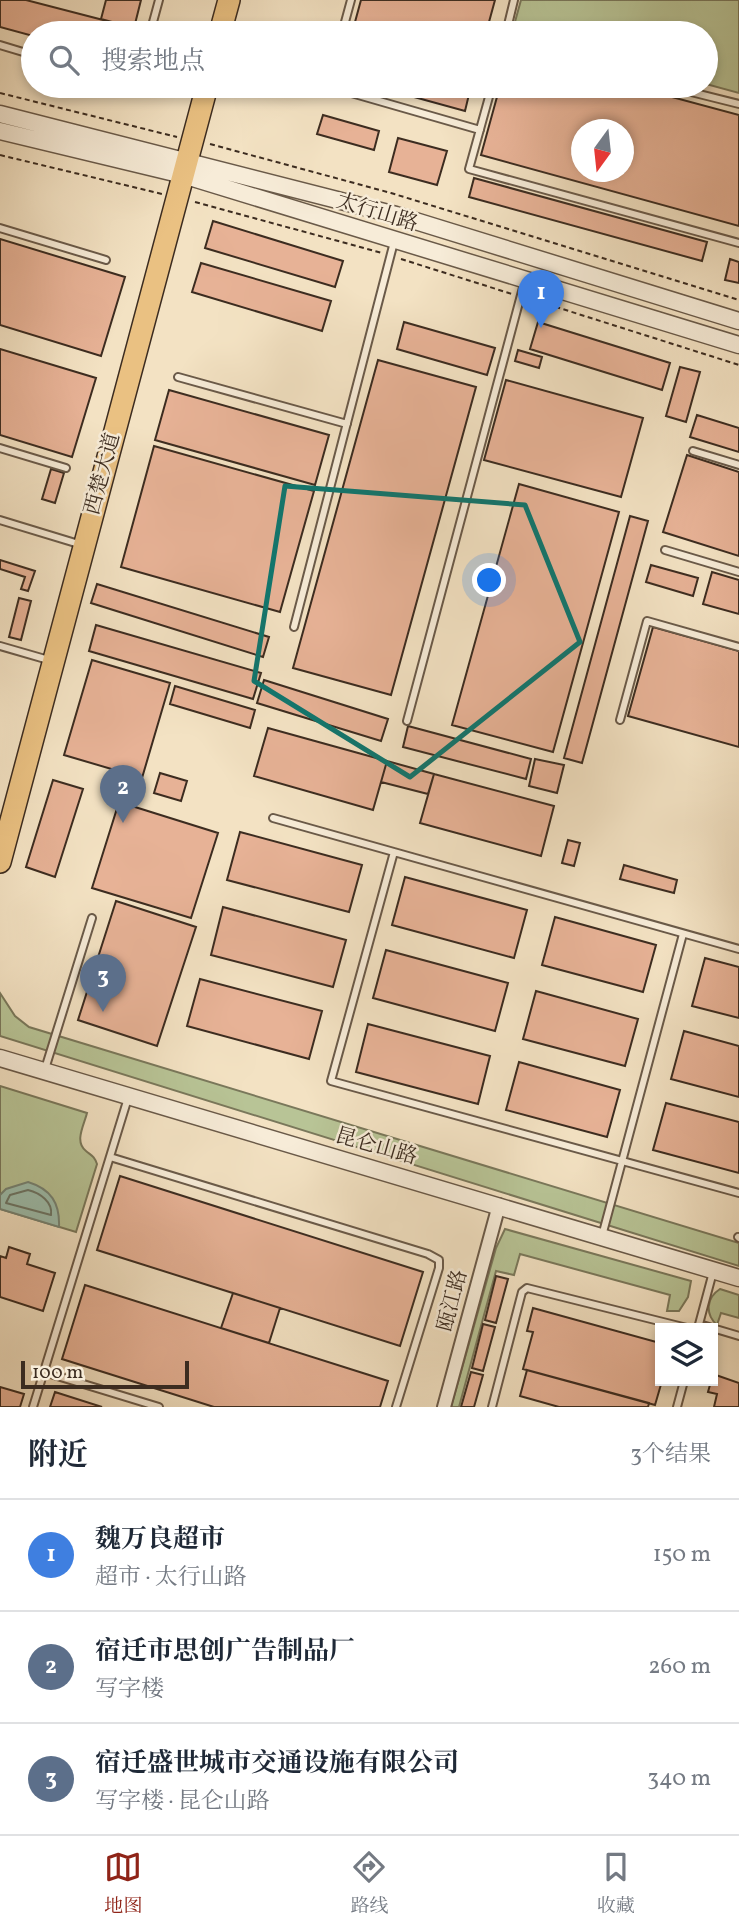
<!DOCTYPE html>
<html lang="zh">
<head>
<meta charset="utf-8">
<style>
  :root { --surface:#fff; --page:#f2f2f3; --text:#1f2937; --muted:#747a83; --line:#e0e1e3; --accent:#8f2418 }
  body { margin:0; font-family:Vollkorn,"Noto Serif SC",serif; background:var(--page); color:var(--text) }
  .controls { position:absolute; right:21px; bottom:21px; display:grid; overflow:hidden; border-radius:0px; box-shadow:0 4px 10px #0003 }
  .controls button { width:63px; height:63px; display:grid; place-items:center; padding:0; border:0; border-bottom:2px solid var(--line); background:var(--surface); color:var(--text); font:35px sans-serif }
  .compass { position:absolute; left:571px; top:119px; width:63px; height:63px; border-radius:50%; background:var(--surface); box-shadow:0 4px 10px #0003; rotate:195deg }
  .scale { position:absolute; left:21px; bottom:18px; width:168px; box-sizing:border-box; padding-left:7px; border:4px solid #3c2c20; border-top:0; font-size:19px; line-height:24px; white-space:nowrap; color:#3c2c20; -webkit-text-stroke:5px #f7ecd8; paint-order:stroke }
  .you { position:absolute; left:490px; top:581px; width:24px; height:24px; margin:-18px; border:5px solid #fff; border-radius:50%; background:#1a73e8; box-shadow:0 0 0 10px #1a73e833 }
  .badge { display:grid; place-items:center; width:46px; height:46px; border-radius:50%; background:var(--accent); color:#fff; font-size:23px; font-weight:700 }
  .pin { position:absolute; translate:-50% -58px; filter:drop-shadow(0 2px 4px #0008) }
  .pin::after { content:''; position:absolute; top:37px; width:24px; height:21px; background:inherit; clip-path:polygon(0 0,100% 0,50% 100%) }
  .list { margin:0; padding:0; list-style:none }
  h2 { display:flex; justify-content:space-between; align-items:center; height:91px; margin:0; padding:0 28px; font-size:30px }
  h2 small { font-size:23px; font-weight:400; color:var(--muted) }
  .list li { display:grid; grid-template-columns:46px 1fr auto; gap:21px; align-items:center; box-sizing:border-box; height:112px; padding:0 28px; border-top:2px solid var(--line) }
  .list b { display:block; font-size:26px; white-space:nowrap }
  .list p { margin:0; font-size:23px; white-space:nowrap; color:var(--muted) }
  .list em { font-size:23px; font-style:normal; color:var(--muted) }
  .icon { flex:none; width:38px; height:38px; fill:none; stroke:currentColor; stroke-width:2; stroke-linecap:round; stroke-linejoin:round }
  .map { position:relative; flex:none; width:739px; height:1407px; overflow:hidden }
  .search { position:absolute; background:var(--surface); box-shadow:0 4px 10px #0003; left:21px; right:21px; top:21px; height:77px; display:flex; align-items:center; gap:18px; box-sizing:border-box; padding:0 24px; border-radius:38px; color:var(--muted); font-size:26px }
  .sheet { height:427px; background:var(--surface) }
  nav { display:flex; justify-content:space-around; align-items:center; box-sizing:border-box; height:98px; border-top:2px solid var(--line); background:var(--surface); font-size:19px; color:var(--muted) }
  nav a { display:grid; justify-items:center; gap:4px }
  nav .on { color:var(--accent) }
  .map>svg:first-child { display:block }
  .green { fill:#b8c496; stroke:#7a785b; stroke-width:2 }
  .water { fill:#9dbfae; stroke:#768475; stroke-width:2 }
  .lines { fill:none; stroke-linecap:round; stroke-linejoin:round }
  .shore { stroke:#6c7667; stroke-width:2 }
  .building { fill:#e7b296; stroke:#3c2c20; stroke-width:2; fill-rule:evenodd }
  .service-casing { stroke:#6a5a49; stroke-width:10 }
  .minor-casing { stroke:#6a5a49; stroke-width:16 }
  .tertiary-casing { stroke:#6a5a49; stroke-width:19 }
  .primary-casing { stroke:#3c2c20; stroke-width:24 }
  .path { stroke:#3c2c20; stroke-width:2; stroke-dasharray:5 3.5; stroke-linecap:butt }
  .service { stroke:#f7ecd8; stroke-width:6 }
  .minor { stroke:#f7ecd8; stroke-width:12 }
  .tertiary { stroke:#f7ecd8; stroke-width:16 }
  .primary { stroke:#eac182; stroke-width:21 }
  .marked { fill:none; stroke:#0f766e; stroke-width:5; stroke-linejoin:round }
  .labels { text-anchor:middle; dominant-baseline:central; stroke-width:5; stroke-linejoin:round; paint-order:stroke }
  .street-label { font-size:21px; fill:#3c2c20; stroke:#f7ecd8 }
</style>
</head>
<body>
<div class="map">
<svg width="739" height="1407" viewBox="0 0 739 1407">
  <rect width="100%" height="100%" fill="#f3e2c3"/>
  <filter id="stains"><feTurbulence type="fractalNoise" baseFrequency=".00286" numOctaves="4"/><feColorMatrix values="0 0 0 0 .2 0 0 0 0 .09 0 0 0 0 .02 0 0 0 .5 -.17"/></filter>
  <radialGradient id="worn" r=".72"><stop offset=".6" stop-color="#630" stop-opacity="0"/><stop offset="1" stop-color="#630" stop-opacity=".3"/></radialGradient>
  <path class="green" d="M521,0H739V93L706,84V33H516L513,29Z
    M0,993L15,1016L29,1027L739,1243V1266L0,1036Z
    M0,1086L87,1113C84,1125 74,1142 86,1151C92,1156 94,1156 97,1164L76,1232L0,1209Z
    M505,1229L691,1281L688,1297L679,1311H667L670,1295L520,1254L514,1275L496,1271L459,1407H451L496,1248Z
    M720,1289L739,1295V1318L721,1313L717,1325C705,1314 706,1298 720,1289Z"/>
  <path class="water" d="M28,1182C51,1189 60,1203 59,1227L0,1209V1195L6,1189Z"/>
  <g class="lines">
    <path class="shore" d="M28,1190C40,1193 53,1202 51,1215L6,1203L10,1195Z"/>
  </g>
  <path class="building" d="M0,0H26L134,28L132,33H33V36L0,27Z
    M106,0H141L134,28L101,19Z
    M361,0H495L486,33H352Z
    M374,86H471L465,111Z
    M500,86H631L739,115V226L481,155ZM582,130H624V172H582Z
    M323,115L379,131L374,150L317,134Z
    M398,138L447,151L437,185L389,172Z
    M474,178L707,242L702,261L469,197Z
    M213,221L343,261L335,287L205,248Z
    M0,239L125,277L101,356L0,325Z
    M730,259L739,262V283L725,280Z
    M201,263L331,301L322,331L192,292Z
    M404,322L495,348L487,375L397,349Z
    M538,322L670,363L662,390L530,349Z
    M0,349L96,378L72,457L0,435Z
    M518,350L542,357L539,368L515,361Z
    M378,360L476,387L391,695L293,668Z
    M680,367L700,372L686,422L666,416Z
    M506,380L643,418L621,497L484,460Z
    M169,390L329,435L315,485L155,440Z
    M697,415L739,428V452L690,437Z
    M154,446L314,491L280,612L121,567Z
    M687,455L739,472V556L663,532Z
    M51,469L64,473L55,503L42,499Z
    M519,484L619,512L553,752L452,725Z
    M630,516L648,521L582,763L564,758Z
    M0,560L35,571L28,591L21,589L25,577L0,569Z
    M651,565L698,578L693,596L646,582Z
    M712,572L739,580V614L703,604Z
    M97,584L269,637L263,657L91,603Z
    M19,598L31,601L21,640L9,637Z
    M96,625L261,673L253,699L89,651Z
    M653,627L739,651V747L628,716Z
    M92,660L170,683L142,778L64,755Z
    M264,680L388,719L381,741L257,703Z
    M175,686L255,710L250,728L170,704Z
    M408,726L531,759L526,779L403,747Z
    M268,728L387,761L373,810L254,776Z
    M535,759L564,765L557,793L529,786Z
    M387,761L434,774L428,794L381,782Z
    M160,773L187,781L181,801L154,793Z
    M434,774L554,806L541,856L420,823Z
    M53,780L83,789L55,877L26,867Z
    M119,802L218,833L191,918L92,888Z
    M240,832L362,865L349,912L227,880Z
    M568,840L580,843L574,866L562,863Z
    M624,865L677,880L674,893L620,879Z
    M405,877L527,910L514,958L392,925Z
    M116,901L196,927L157,1046L78,1020Z
    M223,907L346,940L333,987L211,955Z
    M555,917L656,945L643,992L542,965Z
    M386,950L508,983L495,1031L373,998Z
    M705,958L739,967V1018L692,1006Z
    M200,979L322,1011L309,1059L187,1026Z
    M536,991L638,1019L625,1066L523,1039Z
    M368,1024L490,1056L478,1104L356,1072Z
    M684,1031L739,1046V1097L671,1079Z
    M519,1062L620,1090L607,1137L506,1110Z
    M666,1103L739,1122V1173L653,1150Z
    M120,1176L423,1272L400,1346L97,1250Z
    M9,1247L30,1254L27,1264L55,1273L43,1311L0,1297V1256L6,1258Z
    M496,1276L508,1279L496,1323L485,1320Z
    M85,1285L388,1381L380,1407H214L62,1359Z
    M233,1293L280,1308L269,1343L221,1328Z
    M533,1308L660,1343L662,1381L655,1405L523,1369L533,1332L527,1331Z
    M483,1324L495,1327L483,1371L472,1368Z
    M527,1370L649,1403L648,1407H559L520,1396Z
    M471,1372L483,1375L474,1407H461Z
    M713,1374L739,1383V1407H714L717,1394L708,1392Z
    M0,1387L24,1394L20,1407H0Z
    M55,1392L102,1407H50Z"/>
  <g class="lines">
    <defs>
      <path id="service" d="M150,33L159,0
        M342,33L351,0
        M506,33L514,0
        M0,45L33,55
        M327,86L480,130
        M492,86L469,169L739,243
        M667,86L739,104
        M0,228L106,260
        M178,377L347,424
        M0,448L66,468
        M693,451L739,465
        M0,520L82,545
        M665,550L739,572
        M294,627L394,242
        M0,646L52,661
        M620,720L647,621L739,647
        M407,721L525,280
        M273,818L739,949
        M394,852L331,1081L739,1193
        M45,1069L92,918
        M110,1157L428,1254L439,1260V1268L396,1407
        M602,1236L683,934
        M738,1237L739,1238
        M699,1324L739,1336
        M698,1328L713,1272
        M44,1372L159,1407
        M33,1407L128,1098
        M492,1407L522,1292L527,1288L687,1328
        M677,1407L684,1381"/>
      <path id="minor" d="M444,1407L499,1205"/>
      <path id="tertiary" d="M0,114L396,215L739,321
        M0,131L183,175L739,345
        M0,1058L739,1278"/>
      <path id="primary" d="M220,33L229,0
        M0,862L207,86"/>
    </defs>
    <use href="#service" class="service-casing"/>
    <use href="#minor" class="minor-casing"/>
    <use href="#tertiary" class="tertiary-casing"/>
    <use href="#primary" class="primary-casing"/>
    <path class="path" d="M0,93L177,137
      M210,144L391,193L739,300
      M0,155L162,194
      M195,202L382,253
      M401,259L512,294
      M531,299L739,365"/>
    <use href="#service" class="service"/>
    <use href="#minor" class="minor"/>
    <use href="#tertiary" class="tertiary"/>
    <use href="#primary" class="primary"/>
  </g>
  <path class="marked" d="M285,486L525,505L580,642L410,777L254,681Z"/>
  <g class="labels">
    <g class="street-label">
      <text transform="translate(377 213) rotate(17)">太行山路</text>
      <text transform="translate(103 474) rotate(-75)">西楚大道</text>
      <text transform="translate(376 1147) rotate(16)">昆仑山路</text>
      <text transform="translate(453 1301) rotate(-75)">瓯江路</text>
    </g>
  </g>
  <rect width="100%" height="100%" filter="url(#stains)"/>
  <rect width="100%" height="100%" fill="url(#worn)"/>
</svg>
<div class="controls">
<button><svg class="icon" aria-label="layers" viewBox="0 0 24 24"><path d="M12 4l9 5-9 5-9-5zM3 14l9 5 9-5"/></svg></button>
</div>
<svg class="compass" viewBox="-18 -18 36 36"><path d="M0-13l5 13h-10z" fill="#e53935"/><path d="M0 13l5-13h-10z" fill="#747a83"/></svg>
<div class="scale">100 m</div>
<div class="you"></div>
<div class="pin badge" style="left:541px;top:328px;background:#3f7fe0">1</div>
<div class="pin badge" style="left:123px;top:823px;background:#5c6f8a">2</div>
<div class="pin badge" style="left:103px;top:1012px;background:#5c6f8a">3</div>
<div class="search"><svg class="icon" aria-label="search" viewBox="0 0 24 24"><circle cx="10" cy="10" r="6"/><path d="M15 15l6 6"/></svg>搜索地点</div>
</div>
<section class="sheet">
<h2>附近<small>3个结果</small></h2>
<ul class="list">
<li><span class="badge" style="background:#3f7fe0">1</span><div><b>魏万良超市</b><p>超市 · 太行山路</p></div><em>150 m</em></li>
<li><span class="badge" style="background:#5c6f8a">2</span><div><b>宿迁市思创广告制品厂</b><p>写字楼</p></div><em>260 m</em></li>
<li><span class="badge" style="background:#5c6f8a">3</span><div><b>宿迁盛世城市交通设施有限公司</b><p>写字楼 · 昆仑山路</p></div><em>340 m</em></li>
</ul>
</section>
<nav>
<a class="on"><svg class="icon" aria-label="map" viewBox="0 0 24 24"><path d="M3 6l6-2 6 2 6-2v14l-6 2-6-2-6 2zM9 4v14M15 6v14"/></svg>地图</a>
<a><svg class="icon" aria-label="directions" viewBox="0 0 24 24"><path d="M12 3l9 9-9 9-9-9zM9 14v-3h6M13 9l2 2-2 2"/></svg>路线</a>
<a><svg class="icon" aria-label="saved" viewBox="0 0 24 24"><path d="M7 4h10v16l-5-4-5 4z"/></svg>收藏</a>
</nav>
</body>
</html>
